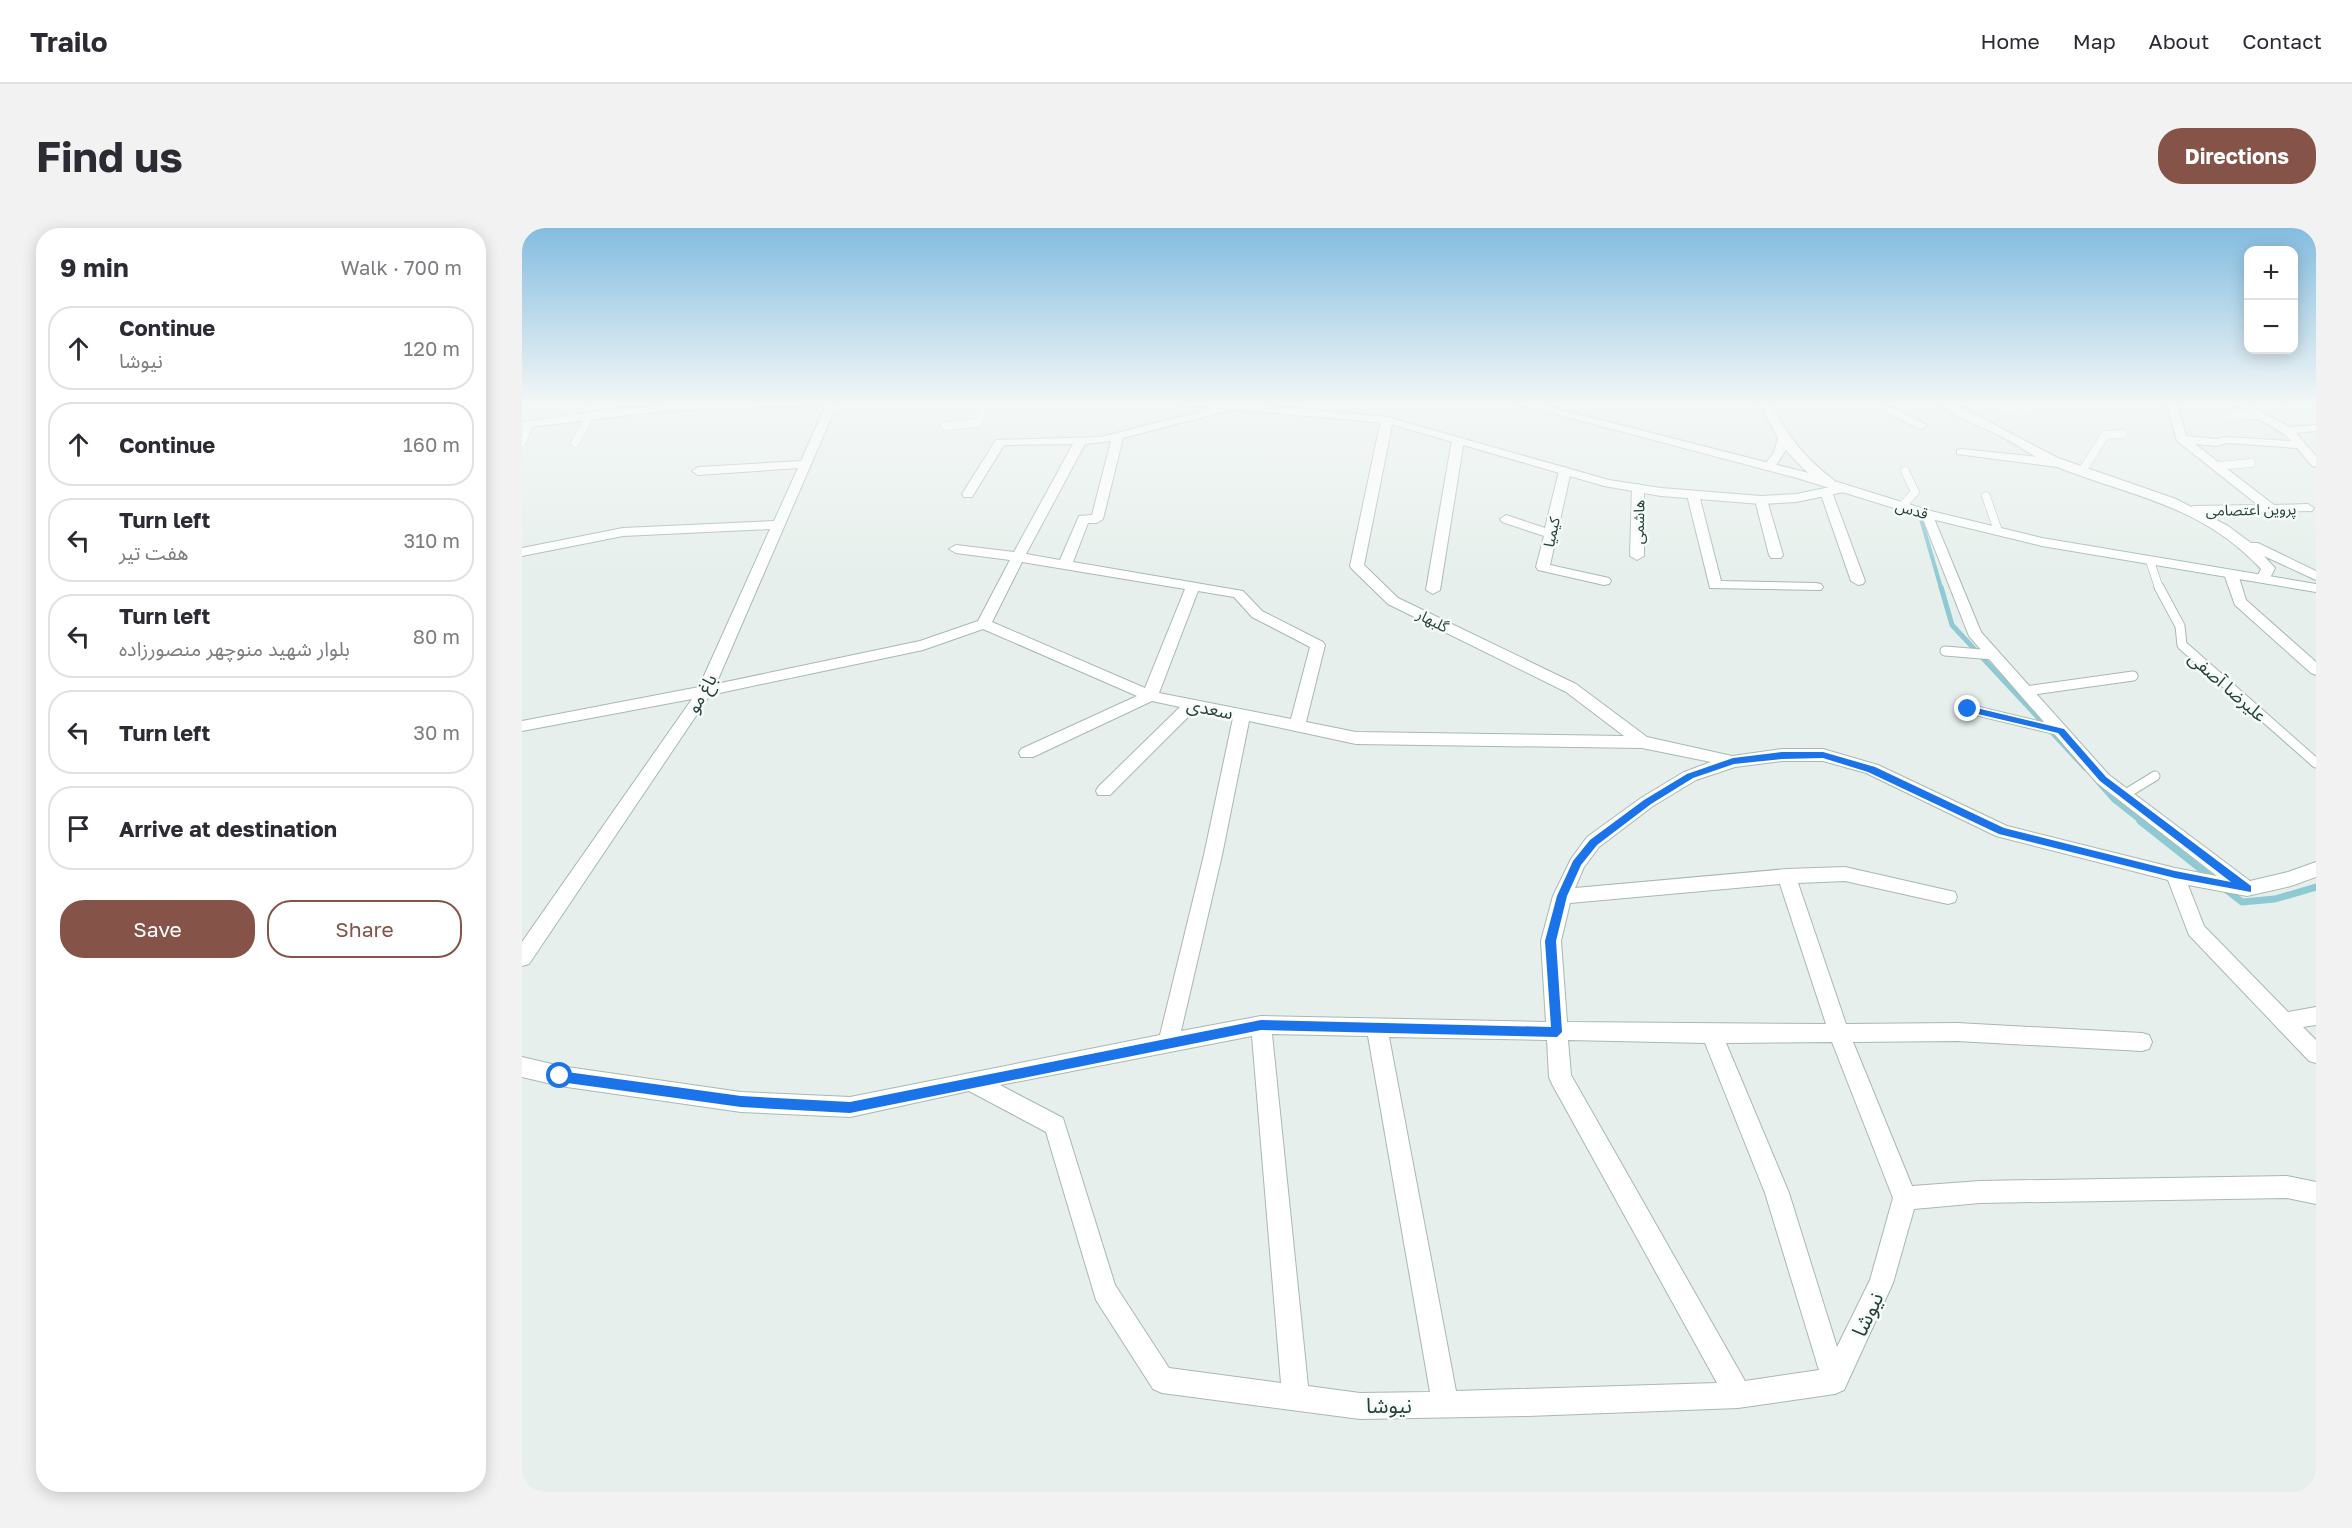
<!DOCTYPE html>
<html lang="en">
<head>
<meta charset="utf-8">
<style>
  :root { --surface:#fff; --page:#f2f2f3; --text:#2b2b33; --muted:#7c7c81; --line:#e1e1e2; --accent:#855347 }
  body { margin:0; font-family:"Golos Text","Noto Sans Arabic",sans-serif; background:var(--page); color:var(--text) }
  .controls { position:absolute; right:18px; top:18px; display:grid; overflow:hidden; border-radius:12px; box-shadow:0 3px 15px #0003 }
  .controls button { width:54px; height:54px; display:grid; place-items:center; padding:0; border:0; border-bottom:2px solid var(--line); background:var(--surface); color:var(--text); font:30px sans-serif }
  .stop { position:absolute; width:18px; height:18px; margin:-14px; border:4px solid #1a73e8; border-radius:50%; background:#fff }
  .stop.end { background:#1a73e8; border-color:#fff; box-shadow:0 2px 6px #0008 }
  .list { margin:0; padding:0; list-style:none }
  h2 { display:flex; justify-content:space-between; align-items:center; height:78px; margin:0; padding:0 24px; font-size:26px }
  h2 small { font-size:20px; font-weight:400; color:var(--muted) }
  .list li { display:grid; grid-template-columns:39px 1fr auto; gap:18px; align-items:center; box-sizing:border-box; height:84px; margin:0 12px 12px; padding:0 12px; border:2px solid var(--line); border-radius:24px }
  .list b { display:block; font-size:22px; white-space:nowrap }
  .list p { margin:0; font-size:20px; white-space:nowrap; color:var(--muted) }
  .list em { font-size:20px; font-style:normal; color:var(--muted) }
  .actions { display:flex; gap:12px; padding:18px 24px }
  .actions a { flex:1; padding:14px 0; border:2px solid var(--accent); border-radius:24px; text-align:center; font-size:21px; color:var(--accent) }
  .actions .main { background:var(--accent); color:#fff }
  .icon { flex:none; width:33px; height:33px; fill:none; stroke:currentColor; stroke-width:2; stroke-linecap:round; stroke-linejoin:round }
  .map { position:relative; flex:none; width:1794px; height:1264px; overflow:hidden; border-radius:24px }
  header { display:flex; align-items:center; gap:36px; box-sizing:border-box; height:84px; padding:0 30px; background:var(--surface); border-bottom:2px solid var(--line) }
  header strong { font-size:28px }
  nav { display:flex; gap:33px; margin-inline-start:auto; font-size:21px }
  .intro { display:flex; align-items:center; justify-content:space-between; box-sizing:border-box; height:144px; padding:0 36px }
  h1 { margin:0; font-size:42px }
  .button { padding:15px 27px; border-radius:24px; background:var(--accent); color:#fff; font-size:21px; font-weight:700 }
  main { display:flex; gap:36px; padding:0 36px }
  aside { flex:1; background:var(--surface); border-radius:24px; box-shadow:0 3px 15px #0003 }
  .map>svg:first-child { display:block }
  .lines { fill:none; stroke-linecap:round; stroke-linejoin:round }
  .stream-far2 { stroke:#8ec9d4; stroke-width:4 }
  .stream-far1 { stroke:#8ec9d4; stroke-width:5 }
  .stream { stroke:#8ec9d4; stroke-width:7 }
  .service-far1-casing { stroke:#a8b8b2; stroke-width:9 }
  .service-casing { stroke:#a8b8b2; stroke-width:11 }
  .minor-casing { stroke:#a8b8b2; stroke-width:2 }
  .tertiary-casing { stroke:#a8b8b2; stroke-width:2 }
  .secondary-casing { stroke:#a4bbb3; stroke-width:2 }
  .service-far1 { stroke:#fff; stroke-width:8 }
  .service { stroke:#fff; stroke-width:9 }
  .minor { fill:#fff; fill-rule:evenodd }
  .tertiary { fill:#fff; fill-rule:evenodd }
  .secondary { fill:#fff; fill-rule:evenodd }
  .route { fill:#1a73e8 }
  .labels { text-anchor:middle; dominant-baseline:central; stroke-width:5; stroke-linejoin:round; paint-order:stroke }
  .far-street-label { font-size:15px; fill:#24423a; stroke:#f7fbf9 }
  .street-label { font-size:18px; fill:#24423a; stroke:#f7fbf9 }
  .near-street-label { font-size:21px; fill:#24423a; stroke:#f7fbf9 }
</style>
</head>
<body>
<header>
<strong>Trailo</strong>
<nav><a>Home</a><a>Map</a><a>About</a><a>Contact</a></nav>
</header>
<div class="intro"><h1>Find us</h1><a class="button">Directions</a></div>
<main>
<aside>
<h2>9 min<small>Walk · 700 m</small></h2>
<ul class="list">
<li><svg class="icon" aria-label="ahead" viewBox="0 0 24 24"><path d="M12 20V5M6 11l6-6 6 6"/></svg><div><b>Continue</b><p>نیوشا</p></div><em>120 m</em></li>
<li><svg class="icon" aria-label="ahead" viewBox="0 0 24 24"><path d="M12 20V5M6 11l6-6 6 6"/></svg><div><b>Continue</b></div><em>160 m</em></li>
<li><svg class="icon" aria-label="left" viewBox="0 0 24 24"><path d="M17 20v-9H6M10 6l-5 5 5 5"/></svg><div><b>Turn left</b><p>هفت تیر</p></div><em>310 m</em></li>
<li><svg class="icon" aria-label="left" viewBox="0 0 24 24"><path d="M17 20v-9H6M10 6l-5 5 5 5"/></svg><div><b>Turn left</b><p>بلوار شهید منوچهر منصورزاده</p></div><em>80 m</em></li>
<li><svg class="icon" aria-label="left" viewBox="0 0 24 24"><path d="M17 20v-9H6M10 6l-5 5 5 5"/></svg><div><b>Turn left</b></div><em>30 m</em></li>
<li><svg class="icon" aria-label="arrive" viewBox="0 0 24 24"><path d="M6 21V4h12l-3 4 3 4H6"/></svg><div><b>Arrive at destination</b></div></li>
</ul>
<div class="actions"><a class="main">Save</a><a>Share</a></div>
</aside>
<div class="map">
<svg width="1794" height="1264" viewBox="0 0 1794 1264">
  <rect width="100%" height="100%" fill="#e6efeb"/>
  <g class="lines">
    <path class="stream-far2" d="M1399,291L1419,360"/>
    <path class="stream-far1" d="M1419,359L1430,397L1563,540
      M1576,554L1592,572L1620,594"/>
    <path class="stream" d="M1618,593L1690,650
      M1702,660L1720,674L1753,671L1794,659"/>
    <defs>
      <path id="service-far1" d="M1471,174L1496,185L1516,174
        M1710,188L1737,187
        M46,191L59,174
        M423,198L456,195L465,174
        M0,214L7,196
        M53,215L68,188
        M1695,238L1729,235
        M1560,243L1583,207L1601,206
        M1464,268L1476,303
        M1379,279L1393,264L1383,243
        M1628,333L1637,360"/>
      <path id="service" d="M1637,359L1658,398L1660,417L1794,535
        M1423,423L1472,427
        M1504,463L1611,448
        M1447,481L1539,503
        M1602,567L1633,548"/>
      <path id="minor" d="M305,174H316L194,456L398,413L456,393L488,332L434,325L427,321L434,317L492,324L551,216L482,217L450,269H442L440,266L474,212L579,209L712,175L716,176V180L601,210L581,291L575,295H566L551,334L721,363L740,383L801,414L803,417L784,494L834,504L1102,508L1044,464L866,376L830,341L828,338L859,192L865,189L871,192L842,337L876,370L1054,456L1125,509L1210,528L1260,521H1301L1356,537L1485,598L1653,640L1695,648L1575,555L1447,408L1399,286L1405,282L1409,283L1459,404L1587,547L1728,653L1766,644L1794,634V649L1769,658L1725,668L1666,657L1682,698L1766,784L1794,779V797L1781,799L1794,812V835L1787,833L1667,707L1646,652L1474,608L1344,545L1301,533H1260L1213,539L1174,552L1131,578L1077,619L1062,639L1053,660L1265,641L1323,639L1433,664L1435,669L1433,674L1426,676L1323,653L1276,655L1324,796L1435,795L1620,805L1627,807L1630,814L1627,821L1620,823L1435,813L1331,814L1390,958L1458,953L1765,948L1794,954V976L1765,970L1458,975L1392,981L1371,1055L1322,1162L1313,1166L1216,1180L1006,1188L838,1191L640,1165L631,1161L574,1072L524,904L447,863L328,889L219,884L38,858L0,849V829L38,838L219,864L328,869L638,807L682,627L711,490L673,482L588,567H576L574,563L576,559L658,479L630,473L511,529H499L497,525L499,521L615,468L461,401L401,422L188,467L7,736L0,738V714L170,471L0,503V493L177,459L248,301L101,308L0,328V320L101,300L252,293L276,240L176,247L170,243L176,239L279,233ZM589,213L570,287L557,288L538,332L504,326L563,216ZM500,334L663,361L623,460L470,394ZM676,363L712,369L730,389L788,419L769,491L637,465ZM727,493L834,516L1120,520L1189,534L1162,544L1119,570L1065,609L1049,631L1031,668L1019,713L1024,794L739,788L659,803L700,627ZM1258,656L1304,796L1045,794L1039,713L1048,675ZM750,806L846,808L908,1164L838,1165L786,1158ZM730,808L759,1155L647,1140L593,1057L541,890L478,857ZM867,809L1025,812L1027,849L1030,856L1195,1155L934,1163ZM1046,812L1183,815L1243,965L1297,1142L1223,1153L1049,847ZM1310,814L1371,970L1348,1052L1315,1119L1267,965L1204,815Z
        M1430,174H1444L1434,181H1426L1425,179Z
        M1644,174H1655L1664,208L1694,211L1704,209L1769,213C1754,196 1729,192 1714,174H1726L1731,180L1768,199L1794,197V203L1774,205L1794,228V239L1790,238L1775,220L1705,215L1694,218L1673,216L1752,277L1786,276L1792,280L1790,283L1667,285L1665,282L1671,278L1736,277L1655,213Z
        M1365,177L1403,196L1405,198L1399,201L1395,200L1361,182L1360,180Z
        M936,209L942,212L918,362L911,366L904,362L930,212Z
        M1439,221L1535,231L1541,235L1535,239L1435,226V222Z
        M1043,239L1049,243L1028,337L1087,350L1089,353L1087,356L1082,357L1016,342L1014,339L1022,308L980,294L978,291L984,287L1023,300L1037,243Z
        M1116,256L1122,260V328L1115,332L1108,328L1110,260Z
        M1304,260L1310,264L1343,353L1341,356L1336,357L1329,353L1298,264Z
        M1171,263L1177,267L1199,353L1294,355L1299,356L1301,359L1299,362L1188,360L1165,267Z
        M1239,268L1245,272L1261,327L1259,330H1249L1247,327L1233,272Z
        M1709,342L1716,346L1724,372L1794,434V447L1789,445L1713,377L1702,346Z"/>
      <path id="tertiary" d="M201,174H301L296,177L142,183L0,200V194L94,181Z
        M653,174H701L865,189L1087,252L1139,260L1239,268L1274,266L1323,256L1329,260L1327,263L1274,274L1239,276L1139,268L1082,258L865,195L658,177Z
        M1237,174H1248C1265,207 1283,231 1312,252V258C1297,260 1274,233 1264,222L1251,242H1243L1241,239L1252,224L1256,210Z
        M1415,174H1429L1536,230L1654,271L1706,298L1729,315H1736L1794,343V352L1742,328L1753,340L1746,354H1736L1734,351L1739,341C1676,274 1607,269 1528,236C1510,228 1493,215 1476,207C1456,197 1431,189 1415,174Z"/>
      <path id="secondary" d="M988,174H1008L1283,244L1409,283L1520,310L1794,356V364L1520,318L1401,289L1275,250Z"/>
    </defs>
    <use href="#service-far1" class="service-far1-casing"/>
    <use href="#service" class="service-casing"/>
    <use href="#minor" class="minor-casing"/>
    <use href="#tertiary" class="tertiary-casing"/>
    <use href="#secondary" class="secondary-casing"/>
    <use href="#service-far1" class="service-far1"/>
    <use href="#service" class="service"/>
    <use href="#minor" class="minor"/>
    <use href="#tertiary" class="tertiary"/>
    <use href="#secondary" class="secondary"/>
  </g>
  <linearGradient id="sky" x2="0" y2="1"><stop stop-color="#84bce0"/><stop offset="0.5" stop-color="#f4f8f6"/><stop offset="1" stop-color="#f4f8f6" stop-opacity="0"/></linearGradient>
  <rect width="1794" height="351" fill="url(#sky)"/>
  <path class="route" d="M1446,478L1542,501L1584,549L1729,658V664L1653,650L1477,606L1346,544L1301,530L1260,531L1212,536L1171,550L1129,576L1075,617L1059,637L1045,668L1034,713L1040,804L1035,809L739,802L328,885L219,879L38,854L32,848L38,843L219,868L328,874L739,792L1029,799L1023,713L1035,668L1051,633L1068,612L1122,572L1165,546L1211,530L1260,524H1301L1353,539L1482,600L1653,643L1709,654L1578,553L1536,505L1443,483L1442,481Z"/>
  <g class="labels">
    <g class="far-street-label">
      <text transform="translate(1390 281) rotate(16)">قدس</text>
      <text transform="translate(1729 281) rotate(-1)">پروین اعتصامی</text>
      <text transform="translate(1116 294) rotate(-89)">هاشمی</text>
      <text transform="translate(1029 304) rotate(-78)">کیمیا</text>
      <text transform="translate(911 392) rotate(27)">گلبهار</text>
    </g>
    <g class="street-label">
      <text transform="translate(1706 458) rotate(41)">علیرضا آصفی</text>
      <text transform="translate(179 465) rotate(-60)">باغ مو</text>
      <text transform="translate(688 480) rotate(11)">سعدی</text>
    </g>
    <g class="near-street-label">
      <text transform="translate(1345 1086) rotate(-65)">نیوشا</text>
      <text x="867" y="1177">نیوشا</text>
    </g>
  </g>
</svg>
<div class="controls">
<button>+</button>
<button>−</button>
</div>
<div class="stop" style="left:38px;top:848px"></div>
<div class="stop end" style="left:1446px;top:481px"></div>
</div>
</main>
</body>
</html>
